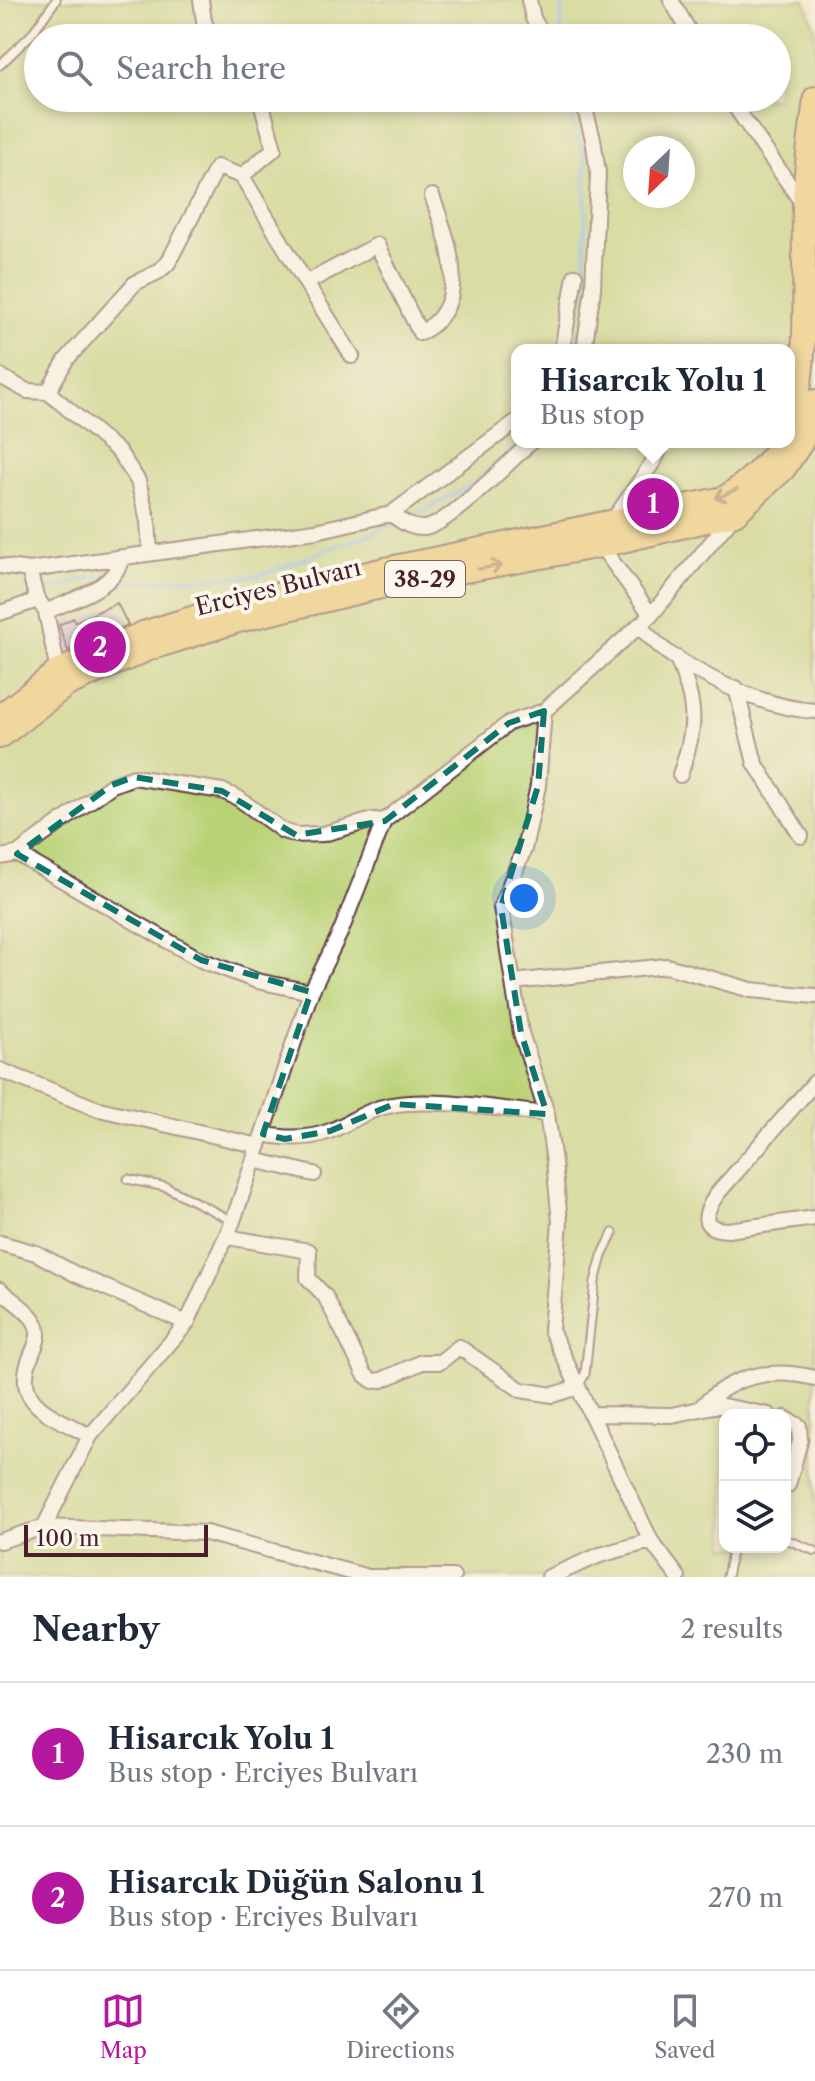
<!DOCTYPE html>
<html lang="en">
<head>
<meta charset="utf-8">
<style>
  :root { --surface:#fff; --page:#f2f2f3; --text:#1f2937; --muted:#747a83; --line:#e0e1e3; --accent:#b5179e }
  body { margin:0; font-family:"Libre Caslon Text",serif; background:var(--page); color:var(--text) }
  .controls { position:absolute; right:24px; bottom:24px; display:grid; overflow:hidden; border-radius:16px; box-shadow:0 4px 12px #0003 }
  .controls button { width:72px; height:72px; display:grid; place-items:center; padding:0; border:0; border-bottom:2px solid var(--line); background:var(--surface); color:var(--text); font:40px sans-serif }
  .compass { position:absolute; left:623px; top:136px; width:72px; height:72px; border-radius:50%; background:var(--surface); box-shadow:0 4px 12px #0003; rotate:205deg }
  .scale { position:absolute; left:24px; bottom:20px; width:184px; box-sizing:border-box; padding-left:8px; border:4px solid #4a1f2b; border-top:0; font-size:22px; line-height:28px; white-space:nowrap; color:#4a1f2b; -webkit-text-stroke:6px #fbf7ec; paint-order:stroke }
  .you { position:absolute; left:524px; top:898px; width:28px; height:28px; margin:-20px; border:6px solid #fff; border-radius:50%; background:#1a73e8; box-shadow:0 0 0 12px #1a73e833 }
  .badge { display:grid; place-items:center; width:52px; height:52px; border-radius:50%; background:var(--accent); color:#fff; font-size:26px; font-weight:700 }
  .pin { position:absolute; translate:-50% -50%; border:4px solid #fff; box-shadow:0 2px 8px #0006 }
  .popup { position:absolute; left:511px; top:344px; width:284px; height:104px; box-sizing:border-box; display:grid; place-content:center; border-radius:16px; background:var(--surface); filter:drop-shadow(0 2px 6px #0005); font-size:26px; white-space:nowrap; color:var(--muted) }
  .popup b { font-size:30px; color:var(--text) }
  .popup::after { content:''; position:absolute; left:50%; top:100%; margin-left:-16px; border:16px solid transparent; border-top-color:var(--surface) }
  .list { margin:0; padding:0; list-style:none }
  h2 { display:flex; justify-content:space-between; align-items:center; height:104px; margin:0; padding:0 32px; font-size:34px }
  h2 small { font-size:26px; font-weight:400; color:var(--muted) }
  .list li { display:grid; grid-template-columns:52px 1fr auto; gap:24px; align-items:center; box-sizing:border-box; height:144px; padding:0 32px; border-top:2px solid var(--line) }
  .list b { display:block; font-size:30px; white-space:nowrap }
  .list p { margin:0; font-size:26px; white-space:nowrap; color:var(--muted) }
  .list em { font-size:26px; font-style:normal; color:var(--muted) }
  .icon { flex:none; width:44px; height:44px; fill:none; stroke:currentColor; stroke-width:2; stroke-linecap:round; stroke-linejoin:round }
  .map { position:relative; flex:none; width:815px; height:1577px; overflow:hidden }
  .search { position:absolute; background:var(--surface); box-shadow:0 4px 12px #0003; left:24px; right:24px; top:24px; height:88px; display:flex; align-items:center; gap:20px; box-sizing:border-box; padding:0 28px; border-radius:44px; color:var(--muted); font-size:30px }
  .sheet { height:392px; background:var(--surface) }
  nav { display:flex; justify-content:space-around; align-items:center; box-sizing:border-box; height:112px; border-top:2px solid var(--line); background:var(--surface); font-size:22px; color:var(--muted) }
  nav a { display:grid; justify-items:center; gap:4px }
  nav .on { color:var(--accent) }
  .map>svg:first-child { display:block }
  .green { fill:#bad276; stroke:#827850; stroke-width:2; fill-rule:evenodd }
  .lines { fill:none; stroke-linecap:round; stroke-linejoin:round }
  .stream { stroke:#7bb0e9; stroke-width:4 }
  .building { fill:#ba99d2 }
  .service-casing { stroke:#633d43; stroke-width:11 }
  .minor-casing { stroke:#633d43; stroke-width:18 }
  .trunk-casing { stroke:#633d43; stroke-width:26 }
  .service { stroke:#fff; stroke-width:7 }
  .minor { stroke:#fff; stroke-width:14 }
  .trunk { stroke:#eec569; stroke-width:22 }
  .oneway { stroke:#9c724a }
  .marked { fill:none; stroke:#0f766e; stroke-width:6; stroke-dasharray:16 10; stroke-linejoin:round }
  .labels { text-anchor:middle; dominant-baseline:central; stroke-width:8; stroke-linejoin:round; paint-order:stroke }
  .shield { fill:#fbf7ec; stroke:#7f6065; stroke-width:2 }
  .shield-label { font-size:22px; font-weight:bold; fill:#4a1f2b }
  .street-label { font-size:24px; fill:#4a1f2b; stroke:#fbf7ec }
</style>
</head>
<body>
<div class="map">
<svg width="815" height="1577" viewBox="0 0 815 1577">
  <rect width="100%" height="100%" fill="#fbf7ec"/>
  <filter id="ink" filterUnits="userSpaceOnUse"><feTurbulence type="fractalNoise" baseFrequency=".0125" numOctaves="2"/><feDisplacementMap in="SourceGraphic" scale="16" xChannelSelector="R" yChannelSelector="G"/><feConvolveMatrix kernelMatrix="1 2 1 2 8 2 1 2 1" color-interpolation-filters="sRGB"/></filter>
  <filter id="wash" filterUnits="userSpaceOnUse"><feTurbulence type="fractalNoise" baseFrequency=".006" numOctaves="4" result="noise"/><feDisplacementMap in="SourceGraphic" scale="32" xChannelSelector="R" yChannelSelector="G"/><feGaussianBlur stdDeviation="1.8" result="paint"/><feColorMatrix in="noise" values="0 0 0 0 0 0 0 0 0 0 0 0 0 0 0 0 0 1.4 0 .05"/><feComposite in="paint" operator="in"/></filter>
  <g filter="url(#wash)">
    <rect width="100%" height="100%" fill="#f3e5cb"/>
    <path class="green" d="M0,0H805L815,28V1577H0ZM38,38H777V98H38ZM635,148H683V196H635ZM517,350H789V442H517ZM725,1415H785V1547H725Z"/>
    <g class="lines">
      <path class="stream" d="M560,38L563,0
        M564,98L586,160L585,299
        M576,350L580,328
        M408,519L473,484L521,442
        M115,579L127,582L258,576L396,524
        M37,593L99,576L106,578"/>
    </g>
    <g id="blocks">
      <path class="building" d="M117,603L128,625L68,651L59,625L73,618L75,622Z"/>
    </g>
  </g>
  <g filter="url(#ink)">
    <use href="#blocks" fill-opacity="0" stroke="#633d43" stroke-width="2"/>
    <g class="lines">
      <defs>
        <path id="service" d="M0,65L31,35L56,0
          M128,1179L166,1187L233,1221
          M578,1387L585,1374L595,1282L602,1256L613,1233
          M785,1539L815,1551
          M727,1577L733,1547"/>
        <path id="minor" d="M201,0L204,21L211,38
          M529,0L533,18L544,38
          M671,0L693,38
          M582,98L593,139L598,173L593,289L584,350
          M729,98L803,204
          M242,176L274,149L260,98
          M306,283L352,356
          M562,350L575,276
          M0,376L27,391L48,392L119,452L138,481L148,521L150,553
          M48,392L66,360L135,283L158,272L168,263L217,167L242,176L306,283L377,245L420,333C474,306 448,240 432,196
          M391,514C402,522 411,529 425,528C448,525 511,460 531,442
          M612,522L655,459L663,442
          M601,546L651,615
          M0,566L29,570L36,596L46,612L58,671
          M29,570L316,531L391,514L517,421
          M46,612C72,599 115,589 122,557
          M0,613L38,600
          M638,626C649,635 659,647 671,655C712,681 766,708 815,711
          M677,658C697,709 697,723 680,775
          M736,688L755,763L801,836
          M544,711L538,786L524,849L501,907L521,1033L547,1114L554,1162L560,1222L551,1330L651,1541L678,1577
          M17,854L201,960L257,981L311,992
          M0,857L17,854L112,785L134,777L222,791L238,798L283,831L296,835L323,834L373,820L384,821
          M513,982L667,966L751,990L815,996
          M0,1070L95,1108L259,1146
          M815,1082L717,1194C705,1212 697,1229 728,1230L815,1218
          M263,1134C286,1139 308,1140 330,1131C352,1122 368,1109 392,1105C433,1097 504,1110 547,1114
          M254,1160L314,1174
          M227,1237L309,1251L308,1278L325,1296L365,1375L373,1381L382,1380L422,1362H440L459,1347L521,1390L553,1395L578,1387
          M0,1243L36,1253L75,1274L187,1323
          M0,1290C11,1300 30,1311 36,1324C41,1335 36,1344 32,1354C9,1405 53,1415 90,1436
          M699,1409C731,1375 770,1367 815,1378
          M592,1414L672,1415L718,1405L769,1415
          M785,1418L799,1426L800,1441L788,1485
          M44,1527L206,1533L368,1577H453
          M0,1541L44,1527L90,1436L187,1323L233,1221L311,992L341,931L384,821L509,723L544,711L651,615L735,514
          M549,1577L600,1555L651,1541"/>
        <path id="trunk" d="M789,430C812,363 802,279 804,209C804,172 811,135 815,98
          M0,716L58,671L143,633L234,605L385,569L724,498C748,482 766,466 782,442
          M0,737L67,685L149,649L238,621L389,585L601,546L735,514L784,469L802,442L815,401"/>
      </defs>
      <use href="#service" class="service-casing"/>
      <use href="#minor" class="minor-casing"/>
      <use href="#trunk" class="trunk-casing"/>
      <use href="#service" class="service"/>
      <use href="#minor" class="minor"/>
      <use href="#trunk" class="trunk"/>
    </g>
    <defs><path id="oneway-shaft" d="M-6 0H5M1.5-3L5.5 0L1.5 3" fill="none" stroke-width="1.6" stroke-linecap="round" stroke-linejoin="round" transform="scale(2)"/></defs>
    <g class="oneway">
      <use href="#oneway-shaft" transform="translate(726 494) rotate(155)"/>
      <use href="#oneway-shaft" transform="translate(490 567) rotate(-10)"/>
    </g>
  </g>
  <path d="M0 0H815V1577H0ZM544,711L538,786L501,907L521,1033L547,1114L394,1104L330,1131L285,1139L263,1134L311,992L201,960L17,854L112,785L134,777L222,791L296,835L385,821L509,723Z" fill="#f3e5cb" fill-opacity=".55" fill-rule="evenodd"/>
  <path class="marked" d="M544,711L538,786L501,907L521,1033L547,1114L394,1104L330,1131L285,1139L263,1134L311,992L201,960L17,854L112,785L134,777L222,791L296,835L385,821L509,723Z"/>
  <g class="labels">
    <rect class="shield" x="385" y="561" width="80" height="36" rx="6"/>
    <g class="shield-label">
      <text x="425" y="579">38-29</text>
    </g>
    <g class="street-label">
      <text transform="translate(278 587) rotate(-14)">Erciyes Bulvarı</text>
    </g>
  </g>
</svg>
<div class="controls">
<button><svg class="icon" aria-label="locate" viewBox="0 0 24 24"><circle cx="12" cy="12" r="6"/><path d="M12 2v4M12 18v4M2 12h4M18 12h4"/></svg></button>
<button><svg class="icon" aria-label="layers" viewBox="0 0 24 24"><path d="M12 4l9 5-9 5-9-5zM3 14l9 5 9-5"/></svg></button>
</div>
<svg class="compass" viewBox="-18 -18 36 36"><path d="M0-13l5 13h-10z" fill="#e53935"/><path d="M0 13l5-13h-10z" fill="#747a83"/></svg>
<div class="scale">100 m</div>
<div class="you"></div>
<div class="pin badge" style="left:653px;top:504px">1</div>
<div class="popup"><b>Hisarcık Yolu 1</b>Bus stop</div>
<div class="pin badge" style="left:100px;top:647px">2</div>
<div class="search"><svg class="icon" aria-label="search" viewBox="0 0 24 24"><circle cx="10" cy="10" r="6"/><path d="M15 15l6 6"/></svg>Search here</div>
</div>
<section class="sheet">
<h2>Nearby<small>2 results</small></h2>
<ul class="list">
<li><span class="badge">1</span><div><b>Hisarcık Yolu 1</b><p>Bus stop · Erciyes Bulvarı</p></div><em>230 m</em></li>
<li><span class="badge">2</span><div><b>Hisarcık Düğün Salonu 1</b><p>Bus stop · Erciyes Bulvarı</p></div><em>270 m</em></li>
</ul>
</section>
<nav>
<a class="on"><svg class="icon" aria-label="map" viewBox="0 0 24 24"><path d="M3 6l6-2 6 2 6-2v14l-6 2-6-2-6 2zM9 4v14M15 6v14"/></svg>Map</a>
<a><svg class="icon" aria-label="directions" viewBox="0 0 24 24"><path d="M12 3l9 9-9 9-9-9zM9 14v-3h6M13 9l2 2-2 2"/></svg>Directions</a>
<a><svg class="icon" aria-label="saved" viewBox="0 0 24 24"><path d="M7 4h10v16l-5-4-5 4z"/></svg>Saved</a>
</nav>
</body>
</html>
